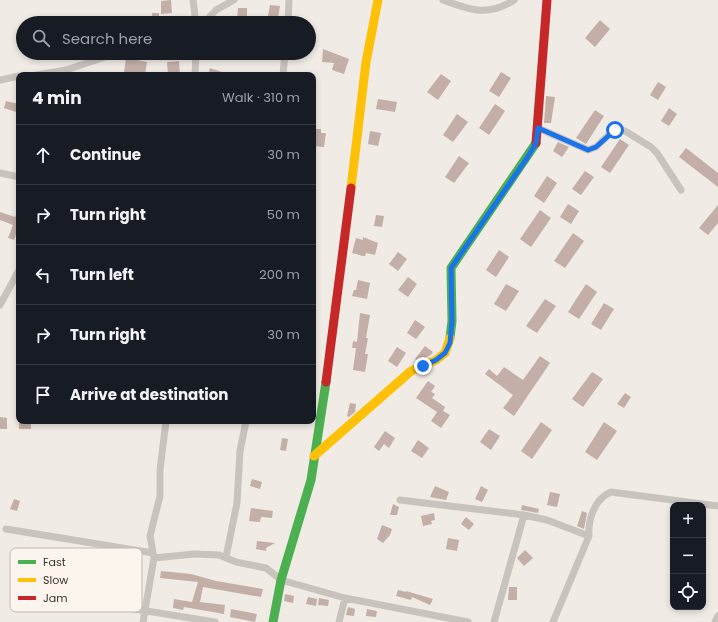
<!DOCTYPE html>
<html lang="en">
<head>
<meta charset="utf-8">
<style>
  :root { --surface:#171b24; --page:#242831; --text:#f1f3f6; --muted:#9ea1a6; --line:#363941 }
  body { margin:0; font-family:Poppins,sans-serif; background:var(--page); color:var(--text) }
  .controls { position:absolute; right:12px; bottom:12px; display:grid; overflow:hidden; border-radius:8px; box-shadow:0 2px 6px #0003 }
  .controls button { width:36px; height:36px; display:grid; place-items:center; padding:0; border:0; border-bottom:1px solid var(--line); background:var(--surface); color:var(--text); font:20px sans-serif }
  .stop { position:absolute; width:12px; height:12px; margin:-9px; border:3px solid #1a73e8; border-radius:50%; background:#fff }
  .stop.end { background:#1a73e8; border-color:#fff; box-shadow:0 1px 4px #0008 }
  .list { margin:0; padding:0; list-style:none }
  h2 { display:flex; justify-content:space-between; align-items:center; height:52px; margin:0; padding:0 16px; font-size:17px }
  h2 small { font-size:13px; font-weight:400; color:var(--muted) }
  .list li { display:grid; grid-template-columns:26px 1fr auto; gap:12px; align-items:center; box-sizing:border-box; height:60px; padding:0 16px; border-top:1px solid var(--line) }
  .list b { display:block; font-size:15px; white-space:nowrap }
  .list em { font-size:13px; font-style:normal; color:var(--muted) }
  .icon { flex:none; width:22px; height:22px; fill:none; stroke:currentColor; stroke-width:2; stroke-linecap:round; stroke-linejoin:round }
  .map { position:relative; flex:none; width:718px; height:622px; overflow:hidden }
  .search { position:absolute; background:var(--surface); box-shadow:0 2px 6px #0003; left:16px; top:16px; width:300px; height:44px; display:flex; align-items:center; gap:10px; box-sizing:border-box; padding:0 14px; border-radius:22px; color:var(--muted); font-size:15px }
  .panel { position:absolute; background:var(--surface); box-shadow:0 2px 6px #0003; left:16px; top:72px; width:300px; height:352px; border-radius:8px }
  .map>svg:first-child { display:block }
  .building { fill:#c3afa7 }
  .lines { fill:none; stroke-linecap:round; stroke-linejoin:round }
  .street { stroke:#c9c3be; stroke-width:7 }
  .fast { stroke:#4caf50; stroke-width:9 }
  .slow { stroke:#ffc107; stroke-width:9 }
  .jam { stroke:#c62828; stroke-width:9 }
  .route { stroke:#1a73e8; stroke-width:5 }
  .key { fill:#fbf5ee; stroke:#c1bab4; stroke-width:1 }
  .key-label { font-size:11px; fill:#3b302b }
</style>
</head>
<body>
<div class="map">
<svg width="718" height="622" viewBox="0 0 718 622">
  <rect width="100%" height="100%" fill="#f0ebe5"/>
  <path class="building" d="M171,0L172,13L161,14V1Z
    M270,5L280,6L278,18L268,16Z
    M238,8H247V20H237Z
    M152,13H159V23H152Z
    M600,20L610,29L595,47L585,38Z
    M323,49L349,59L344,74L332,70L334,63L322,62Z
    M126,58L147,62L145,75L124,73Z
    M179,61L180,75H168L167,62Z
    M210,68L228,74V75H208Z
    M501,72L511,78L499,97L489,91Z
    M441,74L451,81L438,100L427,92Z
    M658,82L666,87L658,100L650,95Z
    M546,96L555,97L551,123H544Z
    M378,99L397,102L395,112L376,109Z
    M6,101L19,104V113L4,108Z
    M495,104L505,111L489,135L479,128Z
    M669,108L677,114L669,126L661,121Z
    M595,110L604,116L586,144L576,138Z
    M457,114L468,122L453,142L443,135Z
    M314,129H321V133H326L324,147L313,146Z
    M370,131L381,133L378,146L368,144Z
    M620,139L629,145L610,173L601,167Z
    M558,142L569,147L562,157L553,151Z
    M686,148L718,173V187L679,157Z
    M459,156L469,163L454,183L445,177Z
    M585,171L594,177L581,195L572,189Z
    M547,176L557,183L544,203L534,196Z
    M568,204L579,211L571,224L560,217Z
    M718,205V223L708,235L699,228Z
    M18,210L19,227L14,240L8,238L13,225L0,220V212L15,217Z
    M540,210L551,218L531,247L520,239Z
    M376,215L384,216L382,227L374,226Z
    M573,233L584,241L565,268L554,261Z
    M363,237L378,243L375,255L366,253L365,256H363L352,253L356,238L363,240Z
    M499,250L509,257L496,277L486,270Z
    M398,252L407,259L398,271L389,264Z
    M408,277L417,284L408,297L398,290Z
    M358,280L370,283L367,299L352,296L354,290H356Z
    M506,284L519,291L506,311L494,304Z
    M586,284L597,292L579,319L568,312Z
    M545,299L556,306L537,333L526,326Z
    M604,303L614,309L601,330L591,324Z
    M360,313L370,315L366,338H368L365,354H368L365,372L353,370L356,348H352L353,341L357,342Z
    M415,320L425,327L416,339L407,333Z
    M425,346L433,352L431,355L418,361L415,359Z
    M397,347L406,353L397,367L388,361Z
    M540,356L550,363L514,416L503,408L513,395L485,374L489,369L497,376L504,367L523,380Z
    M592,372L603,379L583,407L572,399Z
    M428,381L435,386L431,392L435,394L432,398L445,407L443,411L450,415L441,428L431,421L437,412L416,398Z
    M625,393L631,397L624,408L617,404Z
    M350,403L356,404L355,412L349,417L347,416Z
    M0,417L7,418V429H0Z
    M19,421H31V429H19Z
    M541,422L552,430L532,459L521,451Z
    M604,422L617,431L597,460L585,452Z
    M489,429L500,436L491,450L480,442Z
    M385,431L395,438L389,448L384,444L379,451L374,447Z
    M282,438L288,439L286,451L280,450Z
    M418,440L429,448L422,458L411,451Z
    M252,479L262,482L260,489L250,486Z
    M435,486L449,492L446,500L430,497Z
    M481,486L488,490L482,502L475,499Z
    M550,492L560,494L557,507L547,505Z
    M14,499L20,501L17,511L10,509Z
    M393,504L399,507L397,515H390Z
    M522,505L539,509L538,513L521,510Z
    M251,508L273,511L272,518L261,517L260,522L249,521Z
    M582,511L587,513L584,529L577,526Z
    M434,513L435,520L431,521L432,524L423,526L421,516Z
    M466,517L474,524L469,530L461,524Z
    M382,525L392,529L390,535L383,543L377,539Z
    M448,538L459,540L457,551L446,549Z
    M257,541L275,543L266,548V551L256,549Z
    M525,550L533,558L524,566L517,558Z
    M161,571L191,574L216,581L263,589L261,597L203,587L200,602L225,605L224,614L184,607L183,610L173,608L174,599L192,602L198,582L160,578Z
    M509,587H517V600H508Z
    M398,590L406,592V591L433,599L430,605L412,597L411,600L396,596Z
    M285,594L294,596L293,603L284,601Z
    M308,597L317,599L316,606L306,604Z
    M319,598L329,600L328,606L318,605Z
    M348,607L355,609L354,616L346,615Z
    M231,609L257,614L255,622L230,617Z
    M367,609L377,611L376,617L366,616Z"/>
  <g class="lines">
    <path class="street" d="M193,0L196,23
      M443,0C470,10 488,17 514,0
      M204,23L216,10L234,0
      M288,23L289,0
      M36,75L66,70L117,53
      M195,75L196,53
      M283,75L285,53
      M0,80L19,76
      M538,128L588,150L596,147L615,129L625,131L651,147L657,153L681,190
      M0,173L19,177
      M0,305L19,270
      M400,500L524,515L547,520L589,536
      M6,529L153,553
      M226,557L237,503L240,451L246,421
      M154,558L194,554L219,555L236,562L266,568L281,580L345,598L468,622
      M84,601L215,622
      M143,622L154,558L150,536L160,496V470L166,421
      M339,622L345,598
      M494,622L524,515
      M553,622L589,536C588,520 594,499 611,492L718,506
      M715,622L718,616"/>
    <path class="fast" d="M450,338L452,321L451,268L536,143
      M273,622L281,580L311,480L326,382"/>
    <path class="slow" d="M351,188L366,62L378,0
      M314,456L411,371L436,360L445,353L450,338"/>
    <path class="jam" d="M536,143L547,0
      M326,382L351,188"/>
  </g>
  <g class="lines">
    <path class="route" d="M423,366L436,360L445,353L450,343L452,321L451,268L527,158L536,143L538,128L588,150L596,147L615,130"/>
  </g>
  <rect x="10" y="548" width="132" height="64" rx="6" class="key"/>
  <rect x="18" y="560" width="18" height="4" fill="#4caf50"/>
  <rect x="18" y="578" width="18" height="4" fill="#ffc107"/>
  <rect x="18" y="596" width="18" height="4" fill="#c62828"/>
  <g class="key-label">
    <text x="43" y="566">Fast</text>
    <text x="43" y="584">Slow</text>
    <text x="43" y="602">Jam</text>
  </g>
</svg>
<div class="controls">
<button>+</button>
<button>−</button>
<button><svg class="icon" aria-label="locate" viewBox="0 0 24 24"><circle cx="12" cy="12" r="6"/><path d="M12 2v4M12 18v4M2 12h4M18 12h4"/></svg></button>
</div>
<div class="stop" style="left:615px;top:130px"></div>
<div class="stop end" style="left:423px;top:366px"></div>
<div class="search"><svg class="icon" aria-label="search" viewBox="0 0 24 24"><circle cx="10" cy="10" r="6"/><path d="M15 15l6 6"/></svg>Search here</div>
<section class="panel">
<h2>4 min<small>Walk · 310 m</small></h2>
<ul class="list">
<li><svg class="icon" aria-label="ahead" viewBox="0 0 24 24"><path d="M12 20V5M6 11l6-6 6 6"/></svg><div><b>Continue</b></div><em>30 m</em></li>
<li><svg class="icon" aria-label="right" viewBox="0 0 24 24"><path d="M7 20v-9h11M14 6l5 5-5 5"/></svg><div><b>Turn right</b></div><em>50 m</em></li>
<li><svg class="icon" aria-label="left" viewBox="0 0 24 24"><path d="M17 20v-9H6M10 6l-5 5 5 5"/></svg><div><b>Turn left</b></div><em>200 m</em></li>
<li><svg class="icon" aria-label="right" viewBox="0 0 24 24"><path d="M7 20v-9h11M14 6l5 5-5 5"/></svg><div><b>Turn right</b></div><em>30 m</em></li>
<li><svg class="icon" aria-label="arrive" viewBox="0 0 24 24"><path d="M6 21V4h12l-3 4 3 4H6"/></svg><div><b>Arrive at destination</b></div></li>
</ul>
</section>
</div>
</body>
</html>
